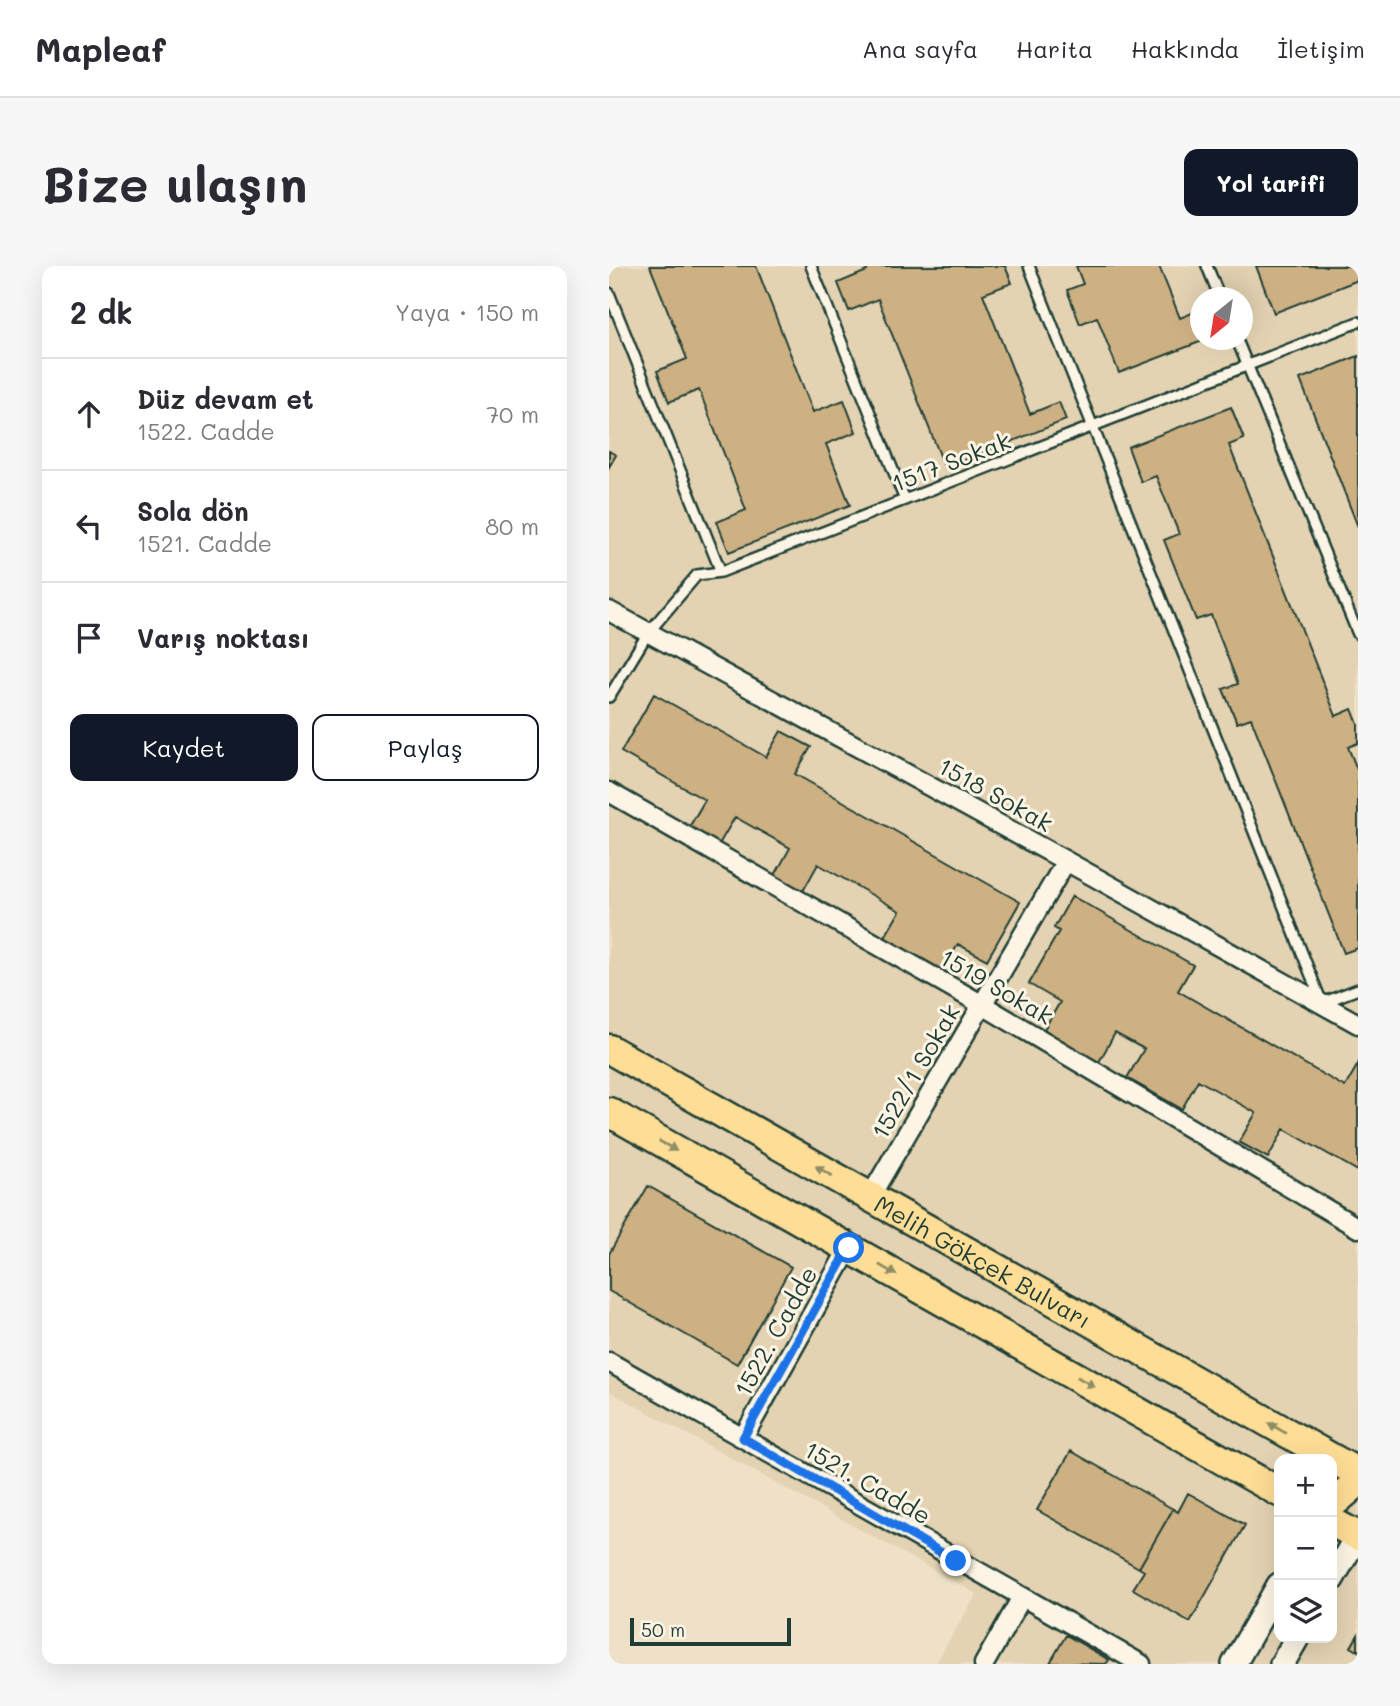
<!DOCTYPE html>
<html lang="tr">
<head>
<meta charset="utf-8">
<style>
  :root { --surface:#fff; --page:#f7f7f7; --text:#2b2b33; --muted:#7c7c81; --line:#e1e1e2; --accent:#111827 }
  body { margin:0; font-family:Mali,sans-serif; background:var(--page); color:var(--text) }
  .controls { position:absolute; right:21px; bottom:21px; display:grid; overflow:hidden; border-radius:14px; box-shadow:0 7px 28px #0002 }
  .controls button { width:63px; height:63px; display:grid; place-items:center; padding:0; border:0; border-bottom:2px solid var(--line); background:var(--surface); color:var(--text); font:35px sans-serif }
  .compass { position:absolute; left:581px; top:21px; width:63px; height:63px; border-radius:50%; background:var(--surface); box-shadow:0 7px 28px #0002; rotate:210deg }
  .scale { position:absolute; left:21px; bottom:18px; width:161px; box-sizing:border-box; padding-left:7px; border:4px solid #1f3d34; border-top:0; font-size:19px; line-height:24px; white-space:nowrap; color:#1f3d34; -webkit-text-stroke:5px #fcf5e5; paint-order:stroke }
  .stop { position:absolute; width:21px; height:21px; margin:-16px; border:5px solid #1a73e8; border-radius:50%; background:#fff }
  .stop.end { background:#1a73e8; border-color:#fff; box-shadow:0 2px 7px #0008 }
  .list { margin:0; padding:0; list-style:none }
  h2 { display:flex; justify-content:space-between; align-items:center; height:91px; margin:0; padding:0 28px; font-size:30px }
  h2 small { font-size:23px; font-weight:400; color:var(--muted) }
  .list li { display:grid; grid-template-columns:46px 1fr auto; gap:21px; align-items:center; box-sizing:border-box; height:112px; padding:0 28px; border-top:2px solid var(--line) }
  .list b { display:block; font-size:26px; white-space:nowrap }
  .list p { margin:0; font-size:23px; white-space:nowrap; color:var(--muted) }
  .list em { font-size:23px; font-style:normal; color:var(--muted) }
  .actions { display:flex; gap:14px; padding:21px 28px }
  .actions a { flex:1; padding:16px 0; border:2px solid var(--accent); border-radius:14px; text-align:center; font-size:24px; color:var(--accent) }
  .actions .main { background:var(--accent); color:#fff }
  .icon { flex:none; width:38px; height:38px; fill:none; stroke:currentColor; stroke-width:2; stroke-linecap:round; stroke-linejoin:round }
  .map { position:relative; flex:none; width:749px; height:1398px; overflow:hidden; border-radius:14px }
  header { display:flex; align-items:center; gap:42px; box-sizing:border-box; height:98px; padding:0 35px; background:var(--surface); border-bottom:2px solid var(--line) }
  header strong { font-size:33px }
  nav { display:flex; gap:38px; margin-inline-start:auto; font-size:24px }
  .intro { display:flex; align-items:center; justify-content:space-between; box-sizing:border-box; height:168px; padding:0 42px }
  h1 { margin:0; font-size:49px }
  .button { padding:18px 32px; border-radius:14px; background:var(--accent); color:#fff; font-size:24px; font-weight:700 }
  main { display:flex; gap:42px; padding:0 42px }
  aside { flex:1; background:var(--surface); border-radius:14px; box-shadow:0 7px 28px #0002 }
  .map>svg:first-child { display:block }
  .built { fill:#e4d3b3; fill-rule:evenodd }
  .building { fill:#ceb183; stroke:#1f3d34; stroke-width:2 }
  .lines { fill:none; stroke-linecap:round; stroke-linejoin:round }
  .service-casing { stroke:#1f3d34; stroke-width:14 }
  .minor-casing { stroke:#1f3d34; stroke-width:23 }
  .tertiary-casing { stroke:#1f3d34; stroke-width:28 }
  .primary-casing { stroke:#1f3d34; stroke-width:33 }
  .service { stroke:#fcf5e5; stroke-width:9 }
  .minor { stroke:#fcf5e5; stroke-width:18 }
  .tertiary { stroke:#fcf5e5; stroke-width:23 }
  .primary { stroke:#fedd96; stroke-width:28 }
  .oneway { fill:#8e8d65 }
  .route { stroke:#1a73e8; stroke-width:9 }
  .labels { text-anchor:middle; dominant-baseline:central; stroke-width:6; stroke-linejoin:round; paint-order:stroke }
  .street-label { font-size:24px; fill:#1f3d34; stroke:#fcf5e5 }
</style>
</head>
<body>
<header>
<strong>Mapleaf</strong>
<nav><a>Ana sayfa</a><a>Harita</a><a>Hakkında</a><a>İletişim</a></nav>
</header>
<div class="intro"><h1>Bize ulaşın</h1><a class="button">Yol tarifi</a></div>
<main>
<aside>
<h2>2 dk<small>Yaya · 150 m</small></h2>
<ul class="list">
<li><svg class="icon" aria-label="ahead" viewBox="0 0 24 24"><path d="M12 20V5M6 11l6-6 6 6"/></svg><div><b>Düz devam et</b><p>1522. Cadde</p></div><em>70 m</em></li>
<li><svg class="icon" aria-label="left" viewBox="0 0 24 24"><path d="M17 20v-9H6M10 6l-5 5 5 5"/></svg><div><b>Sola dön</b><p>1521. Cadde</p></div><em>80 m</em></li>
<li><svg class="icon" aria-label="arrive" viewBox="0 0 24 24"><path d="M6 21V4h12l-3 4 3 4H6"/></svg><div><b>Varış noktası</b></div></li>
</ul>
<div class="actions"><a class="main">Kaydet</a><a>Paylaş</a></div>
</aside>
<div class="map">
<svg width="749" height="1398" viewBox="0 0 749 1398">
  <rect width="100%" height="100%" fill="#eee1c8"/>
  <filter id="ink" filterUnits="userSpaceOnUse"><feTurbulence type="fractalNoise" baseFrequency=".0143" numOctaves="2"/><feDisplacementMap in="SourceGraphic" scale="14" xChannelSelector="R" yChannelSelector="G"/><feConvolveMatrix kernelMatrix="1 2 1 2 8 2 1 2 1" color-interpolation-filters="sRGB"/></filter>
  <g filter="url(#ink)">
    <path class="built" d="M0,0H749V1398H326L368,1328L0,1125ZM592,32H634V74H592ZM670,1193H723V1372H670Z"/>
    <path class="building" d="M41,0H147L204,146L235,134L247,166L217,178L241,239L120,286L108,256L137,244L90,124L60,136L48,105L78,93Z
      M256,0H396L403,17L374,28L421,148L450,136L457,154L336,202L269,33L240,45L229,17L258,5Z
      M467,0H550L571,52L588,45L592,55V74H596L510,107L488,51L471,58L458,24L474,18Z
      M647,0H749V14L665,47Z
      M749,90V261L691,113Z
      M622,141L635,173L620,179L727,450L743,443L749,458V477L739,481L749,506V682L735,687L642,452L628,457L614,423L629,418L602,349L587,354L555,274L570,268L547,210L532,216L519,181Z
      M0,185L7,189L0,201Z
      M45,428L157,491L172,465L202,481L186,508L411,636L378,694L349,678L333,707L274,674L291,645L209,598L193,627L165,611L181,582L126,551L109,580L79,563L96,534L12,486Z
      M463,630L584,699L569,725L736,821L749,798V905L675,863L659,892L630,876L647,847L589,814L573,843L518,812L535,783L506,767L490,796L434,765L451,736L420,718L450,665L445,662Z
      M39,920L182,1001L128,1098L0,1025V988Z
      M462,1185L564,1243L530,1302L428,1244Z
      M579,1227L636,1259L581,1356L524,1323L535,1305L530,1302L564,1243L569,1246Z
      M457,1369L500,1394L497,1398L441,1397Z
      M749,1369V1385L742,1381Z"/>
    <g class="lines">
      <defs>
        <path id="service" d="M202,0L296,234
          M420,0L713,737L749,723
          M598,0L611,32
          M0,27L112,306
          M628,74L749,368
          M0,431L39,367L88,309L112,306L749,56"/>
        <path id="minor" d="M0,345L457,595L749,758
          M0,526L372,738L749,962
          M261,931L457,595
          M0,1096L532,1398
          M134,1172L240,982
          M375,1398L413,1331"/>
        <path id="tertiary" d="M723,1313L748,1270
          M625,1398L670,1319
          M673,1398L688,1372"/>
        <g id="primary">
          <path id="s1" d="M0,783L749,1207"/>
          <path d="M0,846L670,1226"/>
          <path d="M723,1238L749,1216"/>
          <path d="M723,1256L749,1270"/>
        </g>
      </defs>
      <use href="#service" class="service-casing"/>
      <use href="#minor" class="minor-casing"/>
      <use href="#tertiary" class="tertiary-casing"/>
      <use href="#primary" class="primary-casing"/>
      <use href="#service" class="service"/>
      <use href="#minor" class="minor"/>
      <use href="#tertiary" class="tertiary"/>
      <use href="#primary" class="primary"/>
    </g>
    <defs><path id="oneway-solid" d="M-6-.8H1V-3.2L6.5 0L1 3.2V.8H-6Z" transform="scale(1.75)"/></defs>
    <g class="oneway">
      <use href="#oneway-solid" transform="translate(59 880) rotate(30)"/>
      <use href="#oneway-solid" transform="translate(215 905) rotate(-150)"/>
      <use href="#oneway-solid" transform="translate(279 1004) rotate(30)"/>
      <use href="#oneway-solid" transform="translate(477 1116) rotate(30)"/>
      <use href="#oneway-solid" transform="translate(668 1162) rotate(-150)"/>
    </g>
  </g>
  <g class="lines" filter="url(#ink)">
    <path class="route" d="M240,982L134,1172L347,1295"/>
  </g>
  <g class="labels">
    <g class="street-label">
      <text transform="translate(342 195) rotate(-21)">1517 Sokak</text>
      <text transform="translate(387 528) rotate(29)">1518 Sokak</text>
      <text transform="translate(388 720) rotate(30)">1519 Sokak</text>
      <text transform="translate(306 805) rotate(-60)">1522/1 Sokak</text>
      <text stroke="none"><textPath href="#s1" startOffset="430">Melih Gökçek Bulvarı</textPath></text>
      <text transform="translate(166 1065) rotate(-61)">1522. Cadde</text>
      <text transform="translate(259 1216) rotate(30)">1521. Cadde</text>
    </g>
  </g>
</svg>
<div class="controls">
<button>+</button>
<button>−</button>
<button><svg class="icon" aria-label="layers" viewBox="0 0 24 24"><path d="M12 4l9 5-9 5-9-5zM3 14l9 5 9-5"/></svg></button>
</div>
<svg class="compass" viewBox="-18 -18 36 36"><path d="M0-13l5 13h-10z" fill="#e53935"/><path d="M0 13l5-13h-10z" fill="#7c7c81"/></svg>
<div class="scale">50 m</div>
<div class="stop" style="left:240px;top:982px"></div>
<div class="stop end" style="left:347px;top:1295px"></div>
</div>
</main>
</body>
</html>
